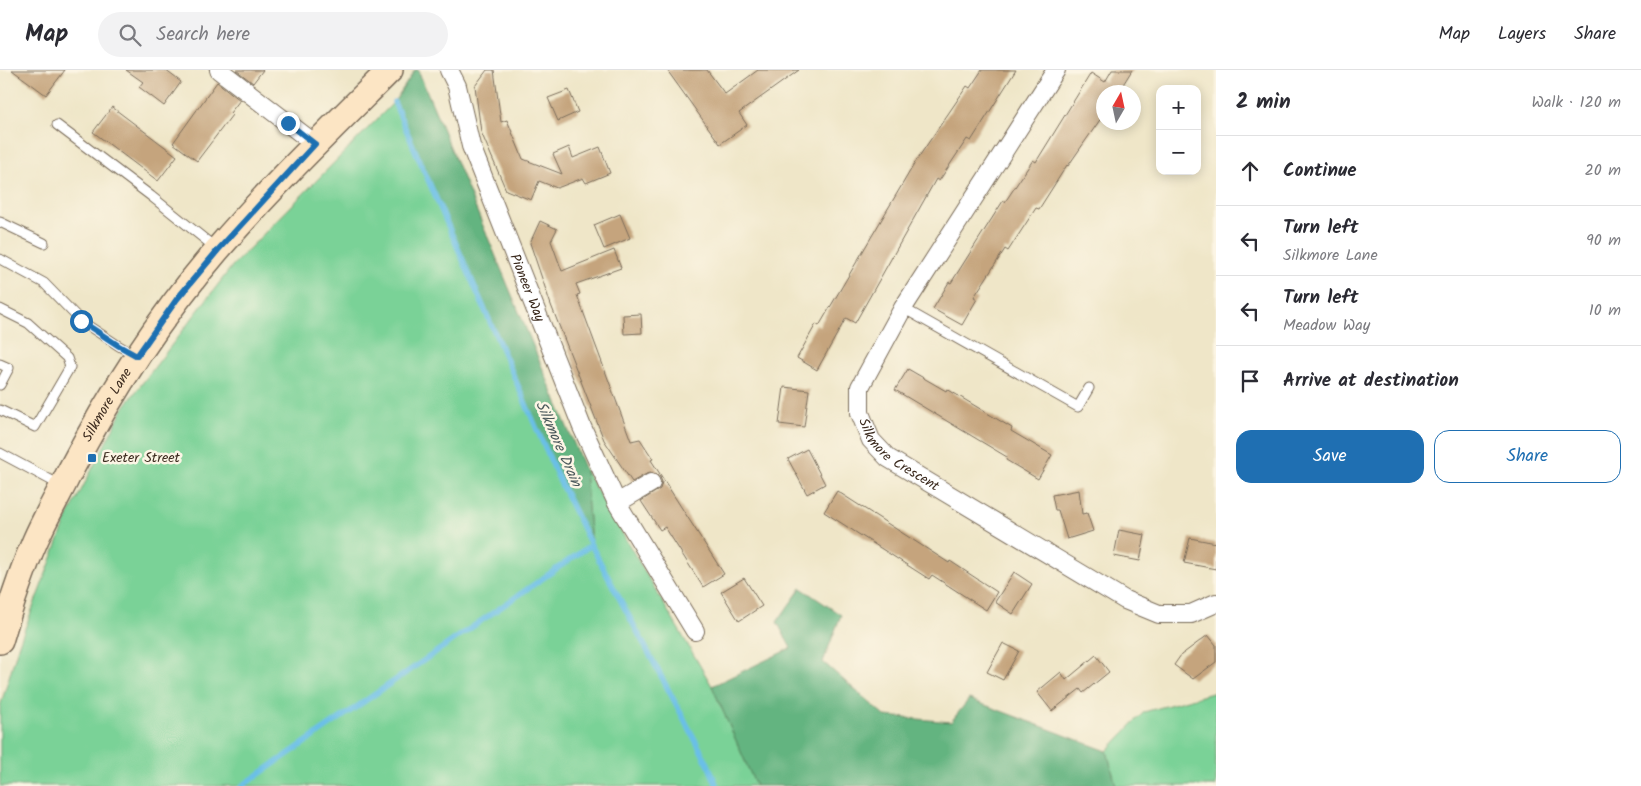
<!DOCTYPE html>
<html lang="en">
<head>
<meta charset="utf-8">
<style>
  :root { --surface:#fff; --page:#f2f2f3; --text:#2b2b33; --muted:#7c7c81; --line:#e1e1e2; --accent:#1f6fb2 }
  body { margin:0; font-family:Kalam,sans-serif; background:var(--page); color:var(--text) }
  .controls { position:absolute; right:15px; top:15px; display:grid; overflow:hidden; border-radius:10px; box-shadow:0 2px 12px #0003 }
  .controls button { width:45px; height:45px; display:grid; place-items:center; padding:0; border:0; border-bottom:1px solid var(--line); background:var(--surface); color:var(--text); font:25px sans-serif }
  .compass { position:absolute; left:1096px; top:15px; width:45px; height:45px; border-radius:50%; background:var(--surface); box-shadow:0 2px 12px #0003; rotate:9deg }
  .stop { position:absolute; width:15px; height:15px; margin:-11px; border:4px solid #1f6fb2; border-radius:50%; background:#fff }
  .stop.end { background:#1f6fb2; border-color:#fff; box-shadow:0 1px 5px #0008 }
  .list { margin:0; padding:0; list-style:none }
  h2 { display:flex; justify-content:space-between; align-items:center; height:65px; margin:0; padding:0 20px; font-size:21px }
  h2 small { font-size:16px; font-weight:400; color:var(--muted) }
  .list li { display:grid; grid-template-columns:32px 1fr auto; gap:15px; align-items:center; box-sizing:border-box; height:70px; padding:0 20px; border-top:1px solid var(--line) }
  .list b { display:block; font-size:19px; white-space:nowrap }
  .list p { margin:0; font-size:16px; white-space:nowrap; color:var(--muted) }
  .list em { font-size:16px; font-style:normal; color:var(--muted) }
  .actions { display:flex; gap:10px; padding:15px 20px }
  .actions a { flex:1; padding:11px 0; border:1px solid var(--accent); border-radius:15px; text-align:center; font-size:18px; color:var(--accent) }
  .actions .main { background:var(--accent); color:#fff }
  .icon { flex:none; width:28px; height:28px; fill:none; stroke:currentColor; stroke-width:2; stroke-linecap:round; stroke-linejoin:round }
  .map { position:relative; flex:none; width:1216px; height:716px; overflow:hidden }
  header { display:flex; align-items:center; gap:30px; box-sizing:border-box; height:70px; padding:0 25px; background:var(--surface); border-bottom:1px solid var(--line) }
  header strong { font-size:24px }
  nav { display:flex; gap:28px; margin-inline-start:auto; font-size:18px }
  .search { width:350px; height:45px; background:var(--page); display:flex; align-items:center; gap:12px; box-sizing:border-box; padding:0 18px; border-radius:28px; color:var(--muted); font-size:19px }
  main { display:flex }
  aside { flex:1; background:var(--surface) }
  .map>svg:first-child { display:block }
  .green { fill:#7ad297; stroke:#5a7e5a }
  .forest { fill:#63b480; stroke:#4f6f4f }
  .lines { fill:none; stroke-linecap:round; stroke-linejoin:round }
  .stream { stroke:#6bbfe7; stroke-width:5.5 }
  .building { fill:#c5a47d }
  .lane-casing { stroke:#7a6c5a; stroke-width:11 }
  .street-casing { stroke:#7a6c5a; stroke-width:20 }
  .secondary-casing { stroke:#7a6c5a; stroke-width:28 }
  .lane { stroke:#fff; stroke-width:9 }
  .street { stroke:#fff; stroke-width:18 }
  .secondary { stroke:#fce5c4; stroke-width:25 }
  .route { stroke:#1f6fb2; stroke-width:6 }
  .poi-dot { fill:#1f6fb2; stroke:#fcf5e5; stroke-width:2 }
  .labels { text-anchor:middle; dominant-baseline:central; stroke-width:5; stroke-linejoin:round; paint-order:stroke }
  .street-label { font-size:14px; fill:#3b2a1e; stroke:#fcf5e5 }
  .poi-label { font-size:14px; fill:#3b2a1e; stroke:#fcf5e5; text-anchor:start }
  .water-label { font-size:15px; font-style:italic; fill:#49575a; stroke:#fcf5e5 }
</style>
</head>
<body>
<header>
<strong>Map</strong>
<div class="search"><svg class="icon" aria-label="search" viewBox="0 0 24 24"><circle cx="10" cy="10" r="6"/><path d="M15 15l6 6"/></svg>Search here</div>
<nav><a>Map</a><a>Layers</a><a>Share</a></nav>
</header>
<main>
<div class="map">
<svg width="1216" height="716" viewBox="0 0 1216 716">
  <rect width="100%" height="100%" fill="#fcf5e5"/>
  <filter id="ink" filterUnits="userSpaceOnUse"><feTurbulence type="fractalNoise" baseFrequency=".02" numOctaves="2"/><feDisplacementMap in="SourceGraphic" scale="10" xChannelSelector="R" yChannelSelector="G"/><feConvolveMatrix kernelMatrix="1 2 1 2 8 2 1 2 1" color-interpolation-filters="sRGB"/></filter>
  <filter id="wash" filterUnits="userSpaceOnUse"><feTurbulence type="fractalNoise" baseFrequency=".0096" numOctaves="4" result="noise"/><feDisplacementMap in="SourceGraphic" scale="20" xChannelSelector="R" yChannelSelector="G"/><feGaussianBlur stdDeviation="1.12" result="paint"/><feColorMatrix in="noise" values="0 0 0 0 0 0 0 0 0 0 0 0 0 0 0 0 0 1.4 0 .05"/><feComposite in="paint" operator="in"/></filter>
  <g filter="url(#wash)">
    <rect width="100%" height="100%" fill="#efe6c8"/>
    <path class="green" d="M394,32L560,412L591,473L585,400L712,616L756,716H0V637L19,574L68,446L124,337L233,195Z
      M1216,622V716H1116L1107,681L1144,642Z"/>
    <path class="forest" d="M415,0H418L585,400L591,475L560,412L394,32Z
      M801,518L841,545L823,592L885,646L951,652L969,629L1107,681L1116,716H756L712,616L791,578L777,552Z"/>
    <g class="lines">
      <path class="stream" d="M394,32L560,412L591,475L708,694L717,716
        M242,716L591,475"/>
    </g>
    <g id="blocks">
      <path class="building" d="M12,0H65L46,25Z
        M126,0H165L181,12L164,36L139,17L143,12Z
        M236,0H263L253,13Z
        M487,0H494L501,52L507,50L523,89L562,104L553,84L569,77L573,88L600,77L610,103L586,113L583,108L557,118L539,111L531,130L506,120L481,62L475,16Z
        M667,0H707L725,24L758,0H799L739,43L747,55L720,74Z
        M982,0H1016L971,71L967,69L939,111L936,109L855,253L846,248L817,300L797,288L816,254L819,256L916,91L967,16L970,18Z
        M1112,0H1132L1119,21L1121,22H1104V44L1068,96L1067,95L1039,139L1036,138L1008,181L1005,179L974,227L977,229L962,255L933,239L949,212L951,213L1003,131L1005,132L1033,90L1036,92L1091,3L1105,12Z
        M217,12L240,30L230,43L232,45L197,91L173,73Z
        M569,20L578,42L558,51L548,28Z
        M112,37L177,86L158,111L93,62Z
        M620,144L630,168L604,179L594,155Z
        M540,151L557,159L551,171L562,201L614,180L621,198L576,214L580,224L577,225L631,371L640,369L653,389L651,390L724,504L703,517L665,457L660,460L641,431L660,419L662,412L660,407L656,404L650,402L632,412L604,370L551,235L530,173Z
        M641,244L642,263L624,264L623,245Z
        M908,299L946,321L947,319L1012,358L1011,361L1052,385L1038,409L1006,390L1007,387L895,320Z
        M784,317L809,320L804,357L779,354Z
        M807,379L825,414L807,424L788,389Z
        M1079,420L1082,444L1087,443L1093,461L1067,469L1058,440H1055L1052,425Z
        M837,421L949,493L950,491L997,522L986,540L932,505L929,509L824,442Z
        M1119,460L1145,465L1140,491L1114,486Z
        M1190,468L1216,473V499L1184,493Z
        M1014,502L1032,514L1013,544L995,532Z
        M744,508L762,536L739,551L721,522Z
        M1208,565L1216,575V592L1193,609L1174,595L1181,585Z
        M1003,573L1019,581L1003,610L987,602Z
        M1096,585L1109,602L1083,623L1080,619L1052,641L1037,622L1061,602L1066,610Z"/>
    </g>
  </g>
  <g filter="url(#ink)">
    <use href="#blocks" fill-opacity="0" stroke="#7a6c5a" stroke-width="1"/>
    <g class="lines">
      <defs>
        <path id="lane" d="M57,55L151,126L217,179
          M0,152L44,173
          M0,189L44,213L81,251L119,276L137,286
          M903,238L1078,337L1089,318
          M0,239L28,253L67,288L70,297L35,357L0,340
          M0,294L9,298L0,315
          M0,383L60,415"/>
        <g id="street">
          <path d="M219,0L315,74"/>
          <path id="s1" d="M449,0L457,16L471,76L582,357L617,433L695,561"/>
          <path id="s2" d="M1056,0L903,238L860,317V343L871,370L888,388L1125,530L1159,544H1191L1216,533"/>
          <path d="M617,433L651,413"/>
        </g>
        <g id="secondary">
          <path id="s3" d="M0,571C10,537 21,503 35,471C45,448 58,426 69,403C111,322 158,249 217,180C271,117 331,59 390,0"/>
        </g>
      </defs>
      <use href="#lane" class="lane-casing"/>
      <use href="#street" class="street-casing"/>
      <use href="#secondary" class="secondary-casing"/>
      <use href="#lane" class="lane"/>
      <use href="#street" class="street"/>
      <use href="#secondary" class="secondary"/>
    </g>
  </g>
  <g class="lines" filter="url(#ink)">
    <path class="route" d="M81,251L119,276L137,286L177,229L218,180L315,74L288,53"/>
  </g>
  <rect class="poi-dot" x="87" y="383" width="10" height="10" rx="2.5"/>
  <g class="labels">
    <g class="street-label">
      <text stroke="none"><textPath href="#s1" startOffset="232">Pioneer Way</textPath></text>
      <text stroke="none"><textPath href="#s3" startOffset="260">Silkmore Lane</textPath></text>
      <text stroke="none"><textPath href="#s2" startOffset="458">Silkmore Crescent</textPath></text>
    </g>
    <g class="poi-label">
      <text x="102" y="388">Exeter Street</text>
    </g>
    <g class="water-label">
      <text transform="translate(558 374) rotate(66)">Silkmore Drain</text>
    </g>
  </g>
</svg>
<div class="controls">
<button>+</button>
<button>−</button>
</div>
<svg class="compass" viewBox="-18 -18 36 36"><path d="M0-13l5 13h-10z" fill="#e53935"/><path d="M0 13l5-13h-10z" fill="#7c7c81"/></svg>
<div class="stop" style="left:81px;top:251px"></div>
<div class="stop end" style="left:288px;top:53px"></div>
</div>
<aside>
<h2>2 min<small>Walk · 120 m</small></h2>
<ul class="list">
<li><svg class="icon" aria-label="ahead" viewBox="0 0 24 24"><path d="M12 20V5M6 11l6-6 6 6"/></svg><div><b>Continue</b></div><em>20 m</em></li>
<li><svg class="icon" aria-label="left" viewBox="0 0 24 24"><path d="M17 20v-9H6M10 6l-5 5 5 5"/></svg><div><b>Turn left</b><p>Silkmore Lane</p></div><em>90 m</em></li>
<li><svg class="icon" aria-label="left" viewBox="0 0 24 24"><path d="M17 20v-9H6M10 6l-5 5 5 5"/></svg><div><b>Turn left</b><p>Meadow Way</p></div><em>10 m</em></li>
<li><svg class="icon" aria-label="arrive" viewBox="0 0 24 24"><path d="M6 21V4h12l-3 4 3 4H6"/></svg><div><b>Arrive at destination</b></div></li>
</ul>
<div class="actions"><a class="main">Save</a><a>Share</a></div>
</aside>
</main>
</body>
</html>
